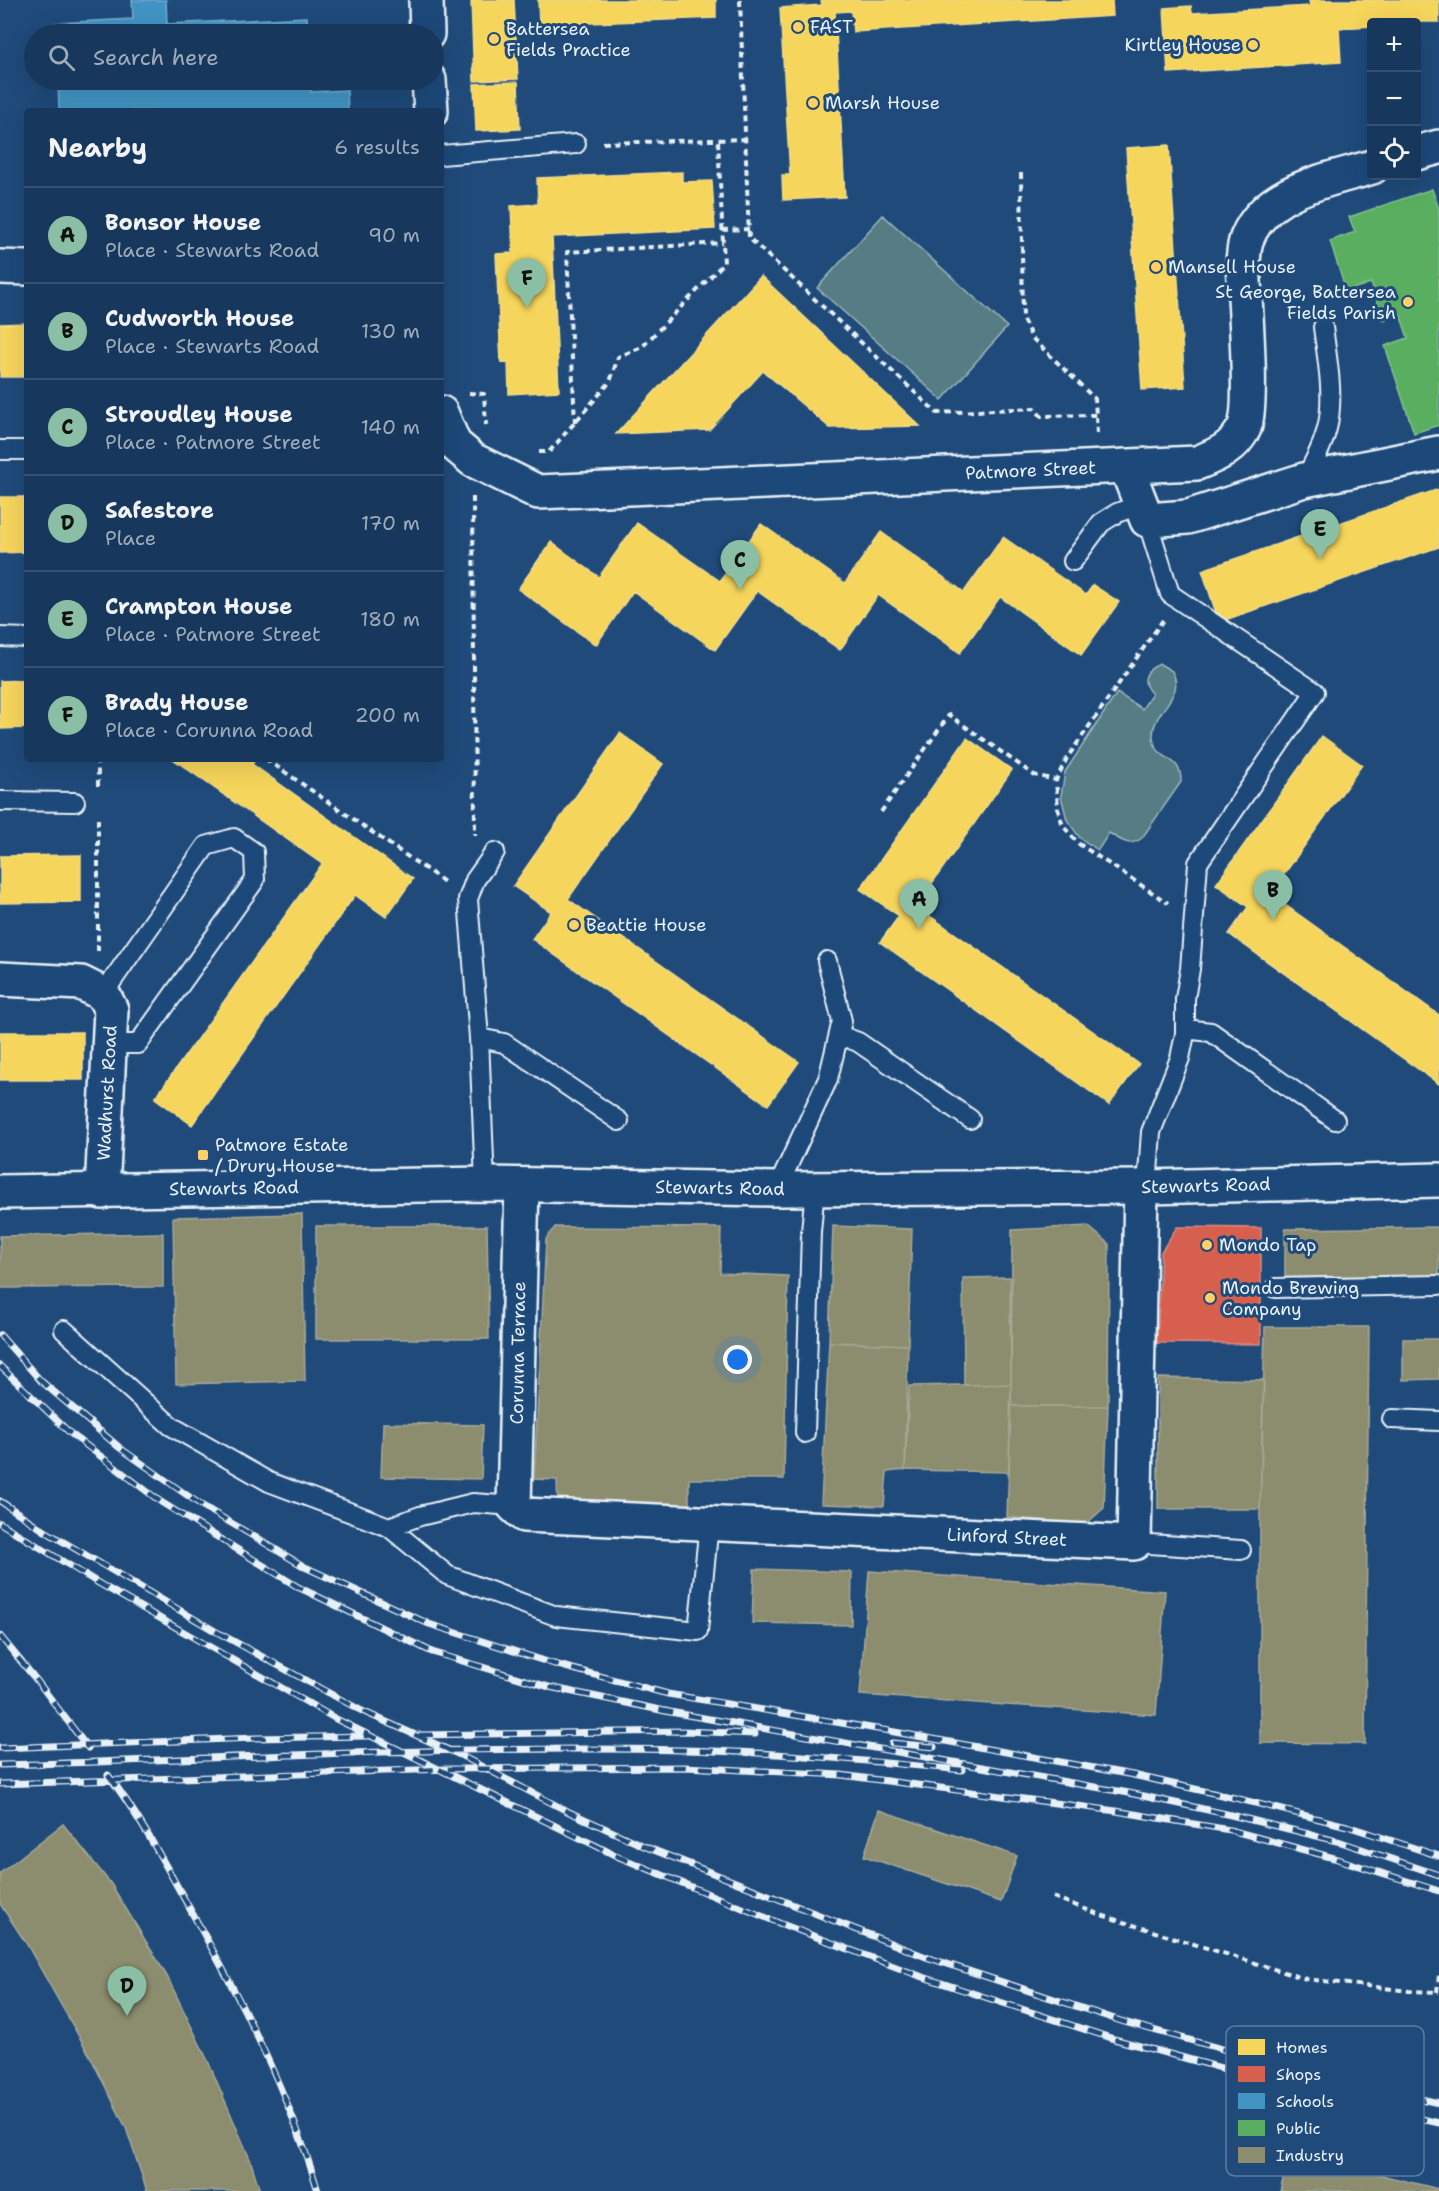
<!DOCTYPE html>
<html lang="en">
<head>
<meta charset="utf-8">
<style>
  :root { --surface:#17385c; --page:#203f62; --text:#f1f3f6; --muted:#9eacbb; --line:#365272; --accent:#8abfa5 }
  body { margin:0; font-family:"Shantell Sans",sans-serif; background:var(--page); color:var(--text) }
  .controls { position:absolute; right:18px; top:18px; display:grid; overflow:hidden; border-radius:6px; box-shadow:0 6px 24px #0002 }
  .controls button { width:54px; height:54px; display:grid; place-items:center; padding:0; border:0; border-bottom:2px solid var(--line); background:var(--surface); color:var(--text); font:30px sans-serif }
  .you { position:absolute; left:738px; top:1360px; width:21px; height:21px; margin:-15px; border:4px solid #fff; border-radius:50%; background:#1a73e8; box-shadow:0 0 0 9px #1a73e833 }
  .badge { display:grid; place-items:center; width:39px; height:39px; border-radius:50%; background:var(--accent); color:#111; font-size:20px; font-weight:700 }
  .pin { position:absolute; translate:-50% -50px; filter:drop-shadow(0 2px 3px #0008) }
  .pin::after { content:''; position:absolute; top:32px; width:21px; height:18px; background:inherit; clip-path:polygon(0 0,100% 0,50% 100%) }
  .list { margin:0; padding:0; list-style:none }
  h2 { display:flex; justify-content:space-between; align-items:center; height:78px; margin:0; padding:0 24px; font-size:26px }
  h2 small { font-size:20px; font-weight:400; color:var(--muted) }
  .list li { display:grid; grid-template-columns:39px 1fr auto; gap:18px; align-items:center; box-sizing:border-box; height:96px; padding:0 24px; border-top:2px solid var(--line) }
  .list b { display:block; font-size:22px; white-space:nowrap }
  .list p { margin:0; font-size:20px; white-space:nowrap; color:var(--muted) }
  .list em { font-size:20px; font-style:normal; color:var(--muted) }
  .icon { flex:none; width:33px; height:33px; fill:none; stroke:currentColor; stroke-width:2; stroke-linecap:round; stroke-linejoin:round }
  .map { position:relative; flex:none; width:1439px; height:2191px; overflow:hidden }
  .search { position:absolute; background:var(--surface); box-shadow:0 6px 24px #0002; left:24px; top:24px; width:420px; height:66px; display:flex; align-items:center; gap:15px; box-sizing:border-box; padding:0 21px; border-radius:33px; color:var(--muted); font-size:22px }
  .panel { position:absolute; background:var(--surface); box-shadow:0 6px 24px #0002; left:24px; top:108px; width:420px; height:654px; border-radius:6px }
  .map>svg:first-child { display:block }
  .green { fill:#557d83; stroke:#9eb7be; stroke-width:1.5 }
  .homes { fill:#f6d55c; stroke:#f2dd8b; stroke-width:1.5 }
  .shops { fill:#d6604d; stroke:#db8c80; stroke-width:1.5 }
  .schools { fill:#4393c3; stroke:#74afd3; stroke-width:1.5 }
  .public { fill:#5aae61; stroke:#85c28e; stroke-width:1.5 }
  .industry { fill:#8c8c6e; stroke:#a8aa97; stroke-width:1.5 }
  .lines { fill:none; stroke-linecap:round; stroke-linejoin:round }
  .lane-casing { stroke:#e8f1f8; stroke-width:22 }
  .street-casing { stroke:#e8f1f8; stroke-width:38 }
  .path { stroke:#e8f1f8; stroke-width:4; stroke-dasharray:6 4.5; stroke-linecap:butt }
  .lane { stroke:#1f4a7a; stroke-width:18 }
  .street { stroke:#1f4a7a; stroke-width:33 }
  .rail-casing { stroke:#e8f1f8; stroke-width:7 }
  .rail { stroke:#1f4a7a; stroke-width:4.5; stroke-dasharray:14; stroke-linecap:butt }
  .poi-dot { fill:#ffd166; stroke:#1f4a7a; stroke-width:2 }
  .labels { text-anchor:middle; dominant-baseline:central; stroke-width:6; stroke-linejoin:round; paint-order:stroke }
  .poi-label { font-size:18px; fill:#e8f1f8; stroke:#1f4a7a; text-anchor:start }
  .street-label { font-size:18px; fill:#e8f1f8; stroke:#1f4a7a }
  .key { fill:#1f4a7a; stroke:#5b7ca0; stroke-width:1.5 }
  .key-label { font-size:16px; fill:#e8f1f8 }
</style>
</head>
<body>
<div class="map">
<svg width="1439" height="2191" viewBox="0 0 1439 2191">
  <rect width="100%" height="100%" fill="#1f4a7a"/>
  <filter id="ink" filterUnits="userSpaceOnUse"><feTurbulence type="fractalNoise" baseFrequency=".0167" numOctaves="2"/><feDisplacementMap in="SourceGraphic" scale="12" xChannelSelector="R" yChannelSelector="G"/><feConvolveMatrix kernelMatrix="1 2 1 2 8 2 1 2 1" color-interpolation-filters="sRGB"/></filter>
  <g filter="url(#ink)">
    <path class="green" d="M883,215L1007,327L942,400L817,288Z
      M1160,664L1172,671C1187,697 1152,710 1153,736C1154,762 1182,753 1181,782L1142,838C1129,848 1121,840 1109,833L1098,850L1080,838L1067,820L1061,796L1065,772L1117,693L1142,709L1152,694C1140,682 1144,670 1160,664Z"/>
    <path class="homes" d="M471,0H514L518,79L474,81Z
      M538,0H716V18L539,25Z
      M821,0H1112L1113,16L853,32L851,11L835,12L845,197L783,200L782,175H790L780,8L822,5Z
      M1309,0H1439V22H1372V26L1339,28L1341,62L1168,73L1164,8L1191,6L1192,13L1310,6Z
      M518,82L520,129L476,131L474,84Z
      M1169,145L1185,387L1142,390L1126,148Z
      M682,172V182L712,181L715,229L552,237L559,391L509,394L508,362L501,363L496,254L513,253L511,206L538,204L537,178Z
      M761,276L920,426L830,428L763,371L709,430L616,434Z
      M27,323V377H0V324Z
      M1439,489V547L1219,622L1202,570Z
      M0,497H27V552L0,553Z
      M637,523L720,581L761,524L845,583L881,532L964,592L1003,537L1086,595L1093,585L1119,602L1081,655L1000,597L960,653L878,595L840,650L757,591L715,650L633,591L596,645L518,589L551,542L599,577Z
      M27,680V728L0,729V681Z
      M620,733L663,764L568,899L799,1062L768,1105L532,939L551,912L513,886Z
      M1322,736L1362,765L1270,894L1439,1015V1084L1229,934L1248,907L1216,884Z
      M967,738L1012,770L916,906L1139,1064L1109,1105L880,942L899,916L860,889Z
      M173,759H256L252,764L413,879L386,917L355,895L192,1125L155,1098L322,864Z
      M81,855V902L0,903V856Z
      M0,1032H83V1080H0Z"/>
    <path class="shops" d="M1177,1227L1261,1228V1344L1157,1343L1161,1252Z"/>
    <path class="schools" d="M132,0H166L167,24L307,17L308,34H56L55,23L133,19Z
      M58,80H311V92L347,90L348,111H59Z"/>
    <path class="public" d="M1432,189L1439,209V425L1414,433L1385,346L1408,338L1400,314L1383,320L1371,283L1346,291L1330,241L1355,232L1349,217Z"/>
    <path class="industry" d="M302,1214L305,1381L176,1384L173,1217Z
      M316,1226H487L489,1339H316Z
      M833,1226L912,1229L908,1345L829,1342Z
      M1088,1226L1109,1244L1108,1406H1011L1012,1230Z
      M555,1227L721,1228L720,1273L788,1276L784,1479H689V1510L558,1509L557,1480L534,1479L546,1239Z
      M1439,1227V1275L1285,1277V1229Z
      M163,1233V1287L0,1288V1236Z
      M1010,1277L1011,1384L964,1385L963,1278Z
      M1265,1327H1369L1365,1744L1260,1743V1509Z
      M1403,1339H1439V1379L1403,1380Z
      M829,1342L908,1345L905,1470L887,1472L884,1506L821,1504Z
      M1158,1378L1264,1380L1260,1509H1158Z
      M1011,1384L1009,1472L905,1470L909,1386Z
      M1011,1406H1108L1104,1508L1086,1524L1007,1517Z
      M383,1423L483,1425L481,1479L381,1477Z
      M754,1569L852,1572L851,1625L752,1623Z
      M869,1571L1165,1591L1156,1715L860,1695Z
      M879,1810L1017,1856L1001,1902L864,1856Z
      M63,1824L111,1884L167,1976L208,2061L250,2159L260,2191H147L126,2128L90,2056L26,1943L0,1904V1873Z
      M1290,2153L1439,2189V2191H1280Z"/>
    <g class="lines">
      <defs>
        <path id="lane" d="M441,155L576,144
          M0,450H27
          M1304,480C1314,463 1324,444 1328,424C1334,393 1327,358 1323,327
          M1073,561L1101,523L1117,513L1141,504
          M0,637L27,638
          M0,801L75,802
          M103,994L206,846L234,838L254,852L255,880L138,1044H109
          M1185,1029L1211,1032L1335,1120
          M839,1035L858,1042L970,1119
          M479,1038L504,1043L619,1121
          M485,1184L479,1038L468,899L475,880L495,852
          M1147,1187L1151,1132L1180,1058L1185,1034V999L1190,969L1198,863L1315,692L1170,594L1147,520
          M777,1189L828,1079L842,1021L827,961
          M1275,1288L1439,1285
          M64,1330L171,1426L269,1482L389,1527L420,1516L473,1503L514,1506
          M1392,1419L1439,1421
          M805,1433L811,1232L815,1188
          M389,1527L447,1575L556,1616L698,1631L709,1524
          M1134,1543L1241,1550"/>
        <g id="street">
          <path d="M426,0L427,34"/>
          <path d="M429,80L431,111"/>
          <path d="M1416,153L1439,147"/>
          <path d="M0,267L27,268"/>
          <path id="s1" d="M441,413L454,444L473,460L538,492L1197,463C1217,455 1233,449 1244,428C1254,407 1244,291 1243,261C1244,254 1244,245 1247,238C1267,189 1326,181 1372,167"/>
          <path d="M1126,466L1147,520L1188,517L1304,480L1439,453"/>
          <path d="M0,979L81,983L103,994L111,1010L102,1192"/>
          <path id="s2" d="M522,1185L514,1506L524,1515L1134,1543L1141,1187"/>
          <path id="s3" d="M0,1192L485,1184L777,1189L1147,1187L1439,1180"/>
        </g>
      </defs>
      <use href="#lane" class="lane-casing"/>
      <use href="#street" class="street-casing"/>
      <path class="path" d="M740,0L749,238L937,413L1034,408L1041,416L1096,415
        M603,143L747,139
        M1021,173L1023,320L1032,338L1095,399L1097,434
        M722,230L749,229
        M469,393L484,394L486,425
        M575,423L567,252L723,243
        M539,452H549L610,382L618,357L642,347L724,263L718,140
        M473,497L475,835
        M1163,620L1067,758L1056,780L1058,809L1063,826L1079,844L1168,903
        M266,759L446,883
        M98,786V759
        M881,812L949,715L1034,775L1056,780
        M98,951V817
        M1053,1897L1101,1915L1306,1979L1409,1991L1439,1992
        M1437,1992L1439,1975"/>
      <use href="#lane" class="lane"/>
      <use href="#street" class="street"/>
      <defs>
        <path id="rail" d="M0,1335L41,1381L120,1448L201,1505L305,1567L429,1624L554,1664L668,1694L889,1731L1133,1775L1235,1798L1347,1826L1439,1856
          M0,1366L70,1433L161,1502L298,1587L432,1652L549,1687L670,1712L1129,1793L1231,1815L1341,1842L1439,1875
          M0,1501L45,1531L215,1631L362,1711L460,1755L567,1811L646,1847L926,1957L1124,2022L1338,2081L1439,2103
          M0,1523L100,1584L336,1719L619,1857L779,1923L920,1976L1114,2039L1336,2099L1439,2123
          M0,1636L38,1682L88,1748
          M419,1735L684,1731L755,1734
          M892,1743L934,1747
          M0,1748L255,1738L368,1736
          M0,1765C227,1759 455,1745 682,1750C776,1752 869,1761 962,1770
          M108,1775C138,1814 162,1859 186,1902C238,1994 288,2090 318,2191
          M0,1784L446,1769L685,1767L841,1775L1116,1811L1230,1830L1334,1858L1439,1891"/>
      </defs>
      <use href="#rail" class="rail-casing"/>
      <use href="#rail" class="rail"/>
    </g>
  </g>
  <g class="poi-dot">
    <circle cx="798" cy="27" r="6"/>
    <circle cx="494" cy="39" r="6"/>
    <circle cx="1253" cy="45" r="6"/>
    <circle cx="813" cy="103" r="6"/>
    <circle cx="1156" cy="267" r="6"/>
    <circle cx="1408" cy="302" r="6"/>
    <circle cx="574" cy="925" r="6"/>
    <rect x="197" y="1149" width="12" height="12" rx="3"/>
    <circle cx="1207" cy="1245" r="6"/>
    <circle cx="1210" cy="1298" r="6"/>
  </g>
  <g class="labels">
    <g class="poi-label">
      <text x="810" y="27">FAST</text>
      <text x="506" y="29">Battersea<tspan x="506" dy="21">Fields Practice</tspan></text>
      <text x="1241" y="45" text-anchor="end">Kirtley House</text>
      <text x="825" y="103">Marsh House</text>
      <text x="1168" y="267">Mansell House</text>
      <text x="1396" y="292" text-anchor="end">St George, Battersea<tspan x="1396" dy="21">Fields Parish</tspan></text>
      <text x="586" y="925">Beattie House</text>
      <text x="215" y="1145">Patmore Estate<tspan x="215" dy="21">/ Drury House</tspan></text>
      <text x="1219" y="1245">Mondo Tap</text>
      <text x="1222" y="1288">Mondo Brewing<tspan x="1222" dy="21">Company</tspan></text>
    </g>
    <g class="street-label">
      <text stroke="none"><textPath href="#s1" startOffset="624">Patmore Street</textPath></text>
      <text transform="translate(107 1093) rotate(-87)">Wadhurst Road</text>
      <text stroke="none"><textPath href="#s3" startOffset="1206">Stewarts Road</textPath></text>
      <text stroke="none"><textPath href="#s3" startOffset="720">Stewarts Road</textPath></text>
      <text stroke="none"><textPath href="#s3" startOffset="234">Stewarts Road</textPath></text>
      <text transform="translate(518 1353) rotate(-89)">Corunna Terrace</text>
      <text stroke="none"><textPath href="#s2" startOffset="818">Linford Street</textPath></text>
    </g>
  </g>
  <rect x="1226" y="2026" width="198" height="150" rx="9" class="key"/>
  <rect x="1238" y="2039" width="27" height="16" fill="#f6d55c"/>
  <rect x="1238" y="2066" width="27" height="16" fill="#d6604d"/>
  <rect x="1238" y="2093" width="27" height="16" fill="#4393c3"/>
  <rect x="1238" y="2120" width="27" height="16" fill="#5aae61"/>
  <rect x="1238" y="2147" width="27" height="16" fill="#8c8c6e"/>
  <g class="key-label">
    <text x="1276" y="2053">Homes</text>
    <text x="1276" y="2080">Shops</text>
    <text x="1276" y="2107">Schools</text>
    <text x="1276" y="2134">Public</text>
    <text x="1276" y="2161">Industry</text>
  </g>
</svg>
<div class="controls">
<button>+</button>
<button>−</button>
<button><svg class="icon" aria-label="locate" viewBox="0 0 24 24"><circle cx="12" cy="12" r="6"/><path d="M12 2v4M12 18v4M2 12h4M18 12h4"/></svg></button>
</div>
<div class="you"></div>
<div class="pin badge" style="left:919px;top:929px">A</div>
<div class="pin badge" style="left:1273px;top:920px">B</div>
<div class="pin badge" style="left:740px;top:590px">C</div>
<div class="pin badge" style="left:127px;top:2016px">D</div>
<div class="pin badge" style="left:1320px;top:559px">E</div>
<div class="pin badge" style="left:527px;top:308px">F</div>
<div class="search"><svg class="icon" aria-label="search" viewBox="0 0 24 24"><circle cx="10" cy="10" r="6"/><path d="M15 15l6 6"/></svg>Search here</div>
<section class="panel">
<h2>Nearby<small>6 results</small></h2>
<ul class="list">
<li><span class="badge">A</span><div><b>Bonsor House</b><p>Place · Stewarts Road</p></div><em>90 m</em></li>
<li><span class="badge">B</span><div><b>Cudworth House</b><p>Place · Stewarts Road</p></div><em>130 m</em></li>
<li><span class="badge">C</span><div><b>Stroudley House</b><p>Place · Patmore Street</p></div><em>140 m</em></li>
<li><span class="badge">D</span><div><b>Safestore</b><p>Place</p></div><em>170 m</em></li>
<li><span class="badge">E</span><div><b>Crampton House</b><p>Place · Patmore Street</p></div><em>180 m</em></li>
<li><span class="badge">F</span><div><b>Brady House</b><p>Place · Corunna Road</p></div><em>200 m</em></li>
</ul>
</section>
</div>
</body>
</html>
